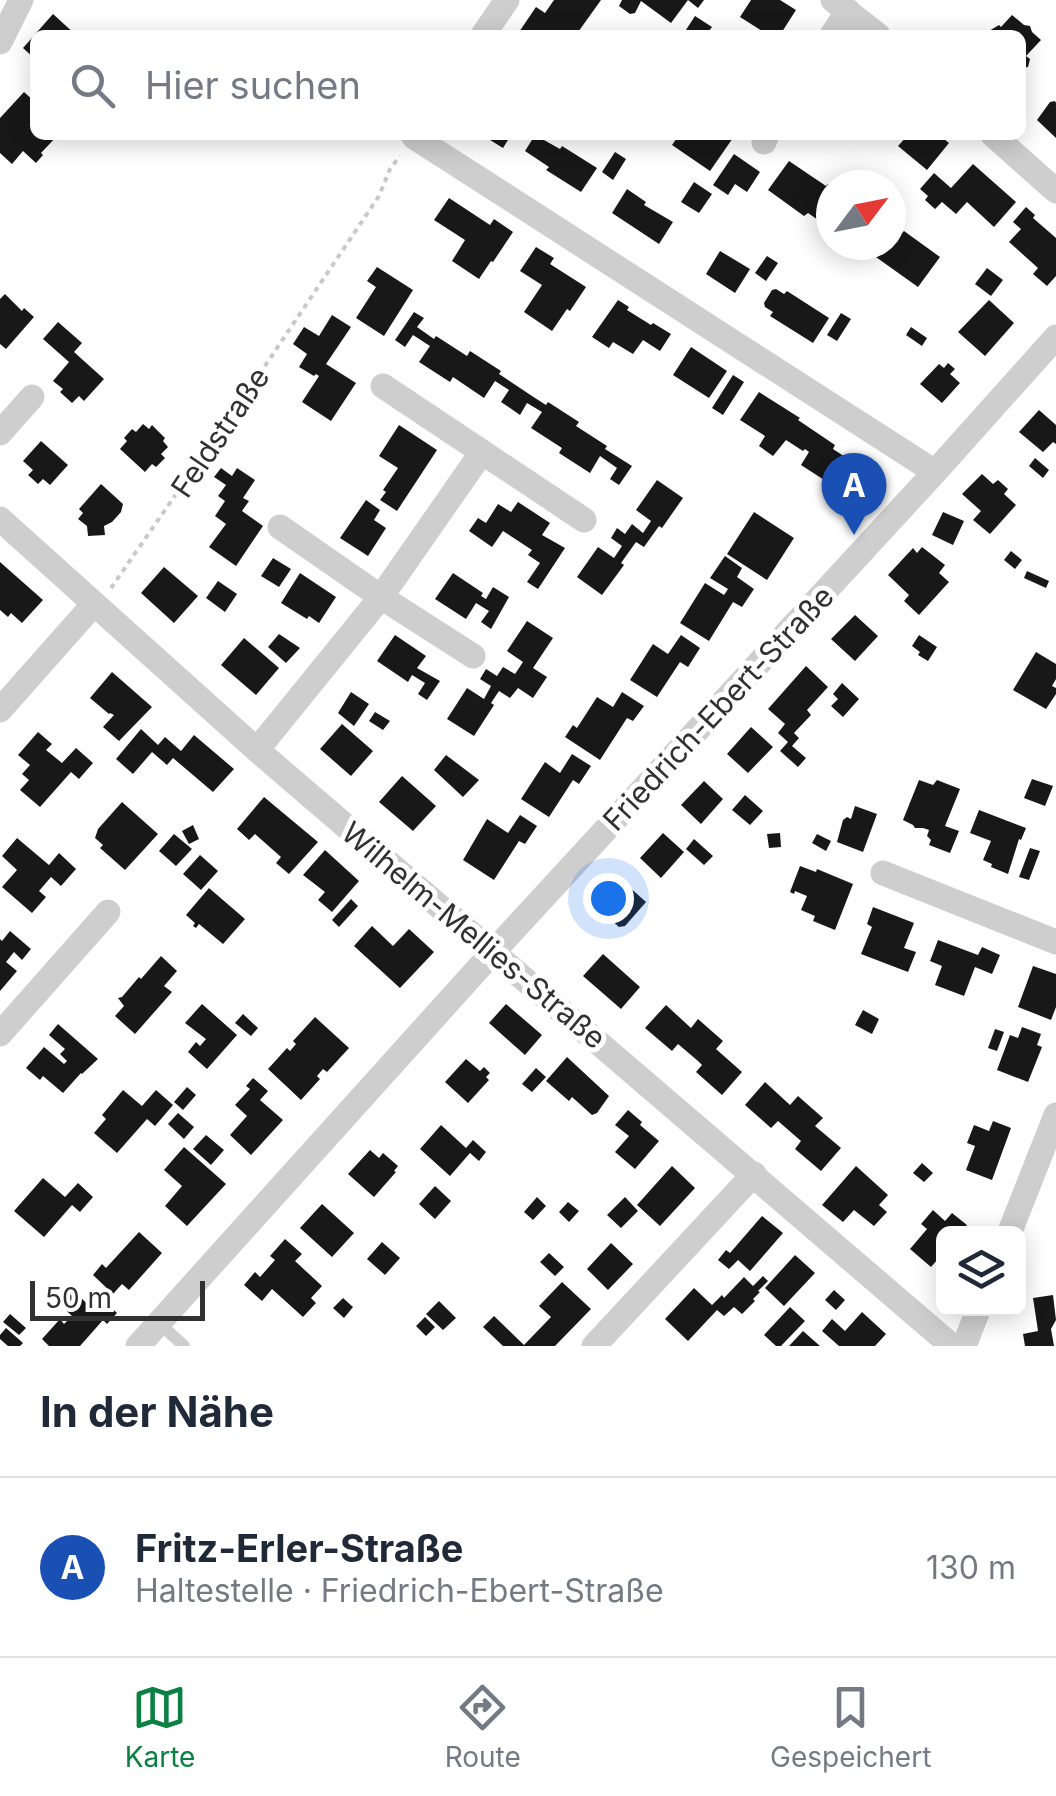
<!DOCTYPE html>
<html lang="de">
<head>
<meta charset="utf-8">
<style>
  :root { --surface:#fff; --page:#f2f2f3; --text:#1f2937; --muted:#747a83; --line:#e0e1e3; --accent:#0b8043 }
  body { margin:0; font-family:Inter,sans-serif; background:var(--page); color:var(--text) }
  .controls { position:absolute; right:30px; bottom:30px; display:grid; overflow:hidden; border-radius:15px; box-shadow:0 5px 25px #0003 }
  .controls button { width:90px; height:90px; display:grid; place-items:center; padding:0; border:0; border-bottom:2px solid var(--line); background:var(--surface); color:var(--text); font:50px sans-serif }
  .compass { position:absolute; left:816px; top:170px; width:90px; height:90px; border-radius:50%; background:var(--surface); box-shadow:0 5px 25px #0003; rotate:58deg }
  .scale { position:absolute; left:30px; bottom:25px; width:175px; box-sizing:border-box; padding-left:10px; border:5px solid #313131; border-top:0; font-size:28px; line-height:35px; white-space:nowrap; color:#313131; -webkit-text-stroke:8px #fff; paint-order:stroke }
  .you { position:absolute; left:608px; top:898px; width:35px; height:35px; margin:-25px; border:8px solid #fff; border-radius:50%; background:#1a73e8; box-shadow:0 0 0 15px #1a73e833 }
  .badge { display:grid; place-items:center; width:65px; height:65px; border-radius:50%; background:var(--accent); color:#fff; font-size:32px; font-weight:700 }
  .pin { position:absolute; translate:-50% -82px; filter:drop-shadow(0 2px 5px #0008) }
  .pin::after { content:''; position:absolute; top:52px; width:35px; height:30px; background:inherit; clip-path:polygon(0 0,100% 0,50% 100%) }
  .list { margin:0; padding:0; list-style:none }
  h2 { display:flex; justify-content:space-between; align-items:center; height:130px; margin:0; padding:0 40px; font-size:42px }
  h2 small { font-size:32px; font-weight:400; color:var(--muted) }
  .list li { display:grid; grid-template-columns:65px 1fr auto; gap:30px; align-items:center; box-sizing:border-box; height:180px; padding:0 40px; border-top:2px solid var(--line) }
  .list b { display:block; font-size:38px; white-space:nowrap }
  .list p { margin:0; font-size:32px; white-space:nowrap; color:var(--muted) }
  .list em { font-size:32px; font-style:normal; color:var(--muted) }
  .icon { flex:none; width:55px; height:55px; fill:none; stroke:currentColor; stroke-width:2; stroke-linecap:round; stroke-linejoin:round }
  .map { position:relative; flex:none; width:1056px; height:1346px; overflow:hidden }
  .search { position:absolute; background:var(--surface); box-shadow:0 5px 25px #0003; left:30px; right:30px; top:30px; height:110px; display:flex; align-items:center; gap:25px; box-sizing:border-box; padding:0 35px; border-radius:15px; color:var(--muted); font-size:38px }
  .sheet { height:310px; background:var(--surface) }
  nav { display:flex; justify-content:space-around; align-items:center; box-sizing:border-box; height:140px; border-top:2px solid var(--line); background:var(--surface); font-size:28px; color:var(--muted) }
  nav a { display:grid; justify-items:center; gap:5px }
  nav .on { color:var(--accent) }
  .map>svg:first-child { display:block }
  .building { fill:#181818 }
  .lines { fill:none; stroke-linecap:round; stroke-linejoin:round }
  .path { stroke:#c8c8c8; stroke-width:4; stroke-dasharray:5 5; stroke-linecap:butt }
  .service { stroke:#cecece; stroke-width:12 }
  .minor { stroke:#cecece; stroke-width:25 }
  .labels { text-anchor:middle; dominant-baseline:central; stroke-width:10; stroke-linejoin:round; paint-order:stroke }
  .street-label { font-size:30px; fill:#313131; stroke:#fff }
</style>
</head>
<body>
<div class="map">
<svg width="1056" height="1346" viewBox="0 0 1056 1346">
  <rect width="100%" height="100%" fill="#fff"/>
  <path class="building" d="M554,0H601L576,35H517L536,7L545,13Z
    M622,0H704L698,8L688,0L671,23L641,1L635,13L630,14L619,6Z
    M751,0H780L796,10L780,35H763L765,33L740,17Z
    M53,14L76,35H35V59L23,48Z
    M1012,15L1024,25L1030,26L1032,32L1041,40L1026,56L1030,59L1028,67L1021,68V35H988L989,31L999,25L1001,27Z
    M695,16L712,27L706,35H687L684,33Z
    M24,92L35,102V135H58L41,153L43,155L36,163L23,151L12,164L0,153V118Z
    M1055,101L1056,103V138L1037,120L1050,102Z
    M482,135H511L503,148Z
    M535,135L560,149L562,146L597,168L581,192L546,170L549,167L525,151Z
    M679,135H735L710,171L672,145Z
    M908,135H939L949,143L927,170L898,146Z
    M615,152L626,159L613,180L602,172Z
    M734,154L760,172L747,192L735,184L728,195L713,185Z
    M789,161L826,186L828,184L831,187V229L808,213L804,216L768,190Z
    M973,164L1016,202L994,227L967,202L956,214L942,202L935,209L925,200L928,196L920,189L934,173L951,188Z
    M694,182L712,194L699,213L681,202Z
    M627,189L646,202L644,205L673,222L659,244L612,213Z
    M449,198L490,225L494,219L513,232L493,262L491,261L479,279L452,261L465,240L434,220Z
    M1026,207L1035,215L1033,218L1056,238V276L1047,286L1033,274L1038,268L1009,242L1021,229L1013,222Z
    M891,225L902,233L904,231L940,257L918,287L859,245H891Z
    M536,247L554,258L550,264L586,287L570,311L567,309L552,331L524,312L542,285L520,271Z
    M720,251L750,269L735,293L706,274Z
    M767,256L778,263L766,281L755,273Z
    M377,267L413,290L384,336L356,318L376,287L367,281Z
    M987,268L1003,280L991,296L975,284Z
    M776,289L784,294L787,291L829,318L813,343L770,316L773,312L765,307L764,303L772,290Z
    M5,294L22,311L24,308L34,317L6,349L0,344V299Z
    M618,300L629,307L627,310L651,325L653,323L671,334L660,351L643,340L633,354L613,342L609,348L592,337Z
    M989,300L1014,323L985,356L958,332Z
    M414,312L424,318L417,327L434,339L436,336L467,356L470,351L501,371L499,374L532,396L546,405L548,402L579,422L576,426L607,446L605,449L632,466L619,485L610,479L617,468L600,456L590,473L559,453L562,448L531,428L542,412L527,403L520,415L510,408L501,402L509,390L495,381L484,398L453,377L450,382L419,362L430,346L413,335L405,347L395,340Z
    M841,313L851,319L837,341L827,335Z
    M332,315L351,327L326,364L356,383L331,421L302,402L319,376L316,374L314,376L299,367L307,354L293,344L304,327L319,336Z
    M58,322L82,343L74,352L104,379L84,401L79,396L72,403L60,392L63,389L53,381L69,362L43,339Z
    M911,327L927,338L922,346L906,335Z
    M691,347L727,371L709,398L673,375Z
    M948,363L955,369L950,374L960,383L942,403L920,384L939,364L944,368Z
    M733,375L744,382L723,415L712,408Z
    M759,392L800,418L798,420L835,445L833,449L859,466L862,462L871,468L852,498L801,465L809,452L805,449L803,451L786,440L773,456L759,446L765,436L740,420Z
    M1039,410L1056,425V444L1053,442L1043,452L1019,432Z
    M143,424L149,429L152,425L165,438L163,441L168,447L161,454L165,458L156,467L152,464L145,472L120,449L127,441L124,438L132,429L136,432Z
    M399,425L437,450L397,511L380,500L386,492L383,490L398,468L379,456Z
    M41,441L68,465L50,485L43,479L38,484L28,475L33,470L23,461Z
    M1035,458L1049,470L1043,478L1029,466Z
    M221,468L232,476L237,468L255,480L243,498L249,501L242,511L263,526L236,566L209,547L226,524L215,516L225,501L218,496L226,485L214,477Z
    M982,474L993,484L998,480L1008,489L1004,494L1016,505L990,534L973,520L981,511L962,494Z
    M657,480L683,498L662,528L659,526L644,547L636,542L621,563L624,565L602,595L577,577L598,547L614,558L622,546L611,538L617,528L625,534L632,524L643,533L651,521L636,510Z
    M101,484L123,504L121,512L112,522L104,526L105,535L88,536L87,526L78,519L83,513L79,509Z
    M366,500L380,510L374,520L386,528L368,556L340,538Z
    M518,502L550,523L542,535L565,548L538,589L527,582L540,563L528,555L532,550L503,531L492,547L469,531L478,518L486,523L498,504L511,512Z
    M754,512L794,538L767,580L727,554Z
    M943,512L964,521L953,545L932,535Z
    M922,547L945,565L939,573L949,582L919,615L904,601L909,595L888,575L913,548L917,553Z
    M1011,551L1022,560L1015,569L1004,560Z
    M725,556L742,568L737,577L754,589L742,607L733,602L709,641L680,623L705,583L724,595L728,589L710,578Z
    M273,558L291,569L279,587L261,576Z
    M0,562L43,600L22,623L11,613L8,617L0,610Z
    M164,567L198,596L174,623L141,593Z
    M1027,571L1049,581L1046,588L1024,578Z
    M300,573L336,597L319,623L309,616L307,619L281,603Z
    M453,573L483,593L481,596L486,599L493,587L509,597L491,629L481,622L489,611L476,603L466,619L435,599Z
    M218,581L237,594L225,612L206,598Z
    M855,615L878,636L855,661L831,639Z
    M527,621L553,638L533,668L547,677L533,698L518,688L510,698L499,691L491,703L494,705L474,736L447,719L467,688L484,699L491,686L480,679L486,669L497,676L503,667L515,674L523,662L507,651Z
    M279,634L300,648L286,663L268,647Z
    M395,635L426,656L417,668L440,681L427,700L418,694L425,683L412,675L408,682L377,661Z
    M681,635L700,648L688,667L680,662L657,697L630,680L653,644L668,654Z
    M919,635L937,647L928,661L918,655L920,652L912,646Z
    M244,638L279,668L256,695L221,665Z
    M1036,652L1056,664V679L1052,686L1056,688V694L1046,709L1013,690Z
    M806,666L828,687L807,710L811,715L794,733L799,738L792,746L806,758L798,767L780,751L788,742L778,733L785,724L768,709Z
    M112,672L152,707L119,741L103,727L114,715L110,713L109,714L90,698Z
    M842,683L859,699L843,717L831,706L838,699L833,694Z
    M351,692L369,704L354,726L338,713Z
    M622,692L644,706L633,721L627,718L600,760L565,737L573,725L577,728L597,697L613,707Z
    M375,712L390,721L383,730L369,721Z
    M342,724L373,751L351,776L320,749Z
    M751,727L773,747L748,773L727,754Z
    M141,729L158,745L165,737L181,751L194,735L234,769L213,792L173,758L167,765L152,752L133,774L116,759Z
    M38,732L52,744L46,750L62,763L76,748L93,763L79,779L71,772L40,807L20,790L29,780L22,774L30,765L18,755Z
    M572,754L591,766L579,784L573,780L549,817L521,799L545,762L560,773Z
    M446,755L479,780L463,797L434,770Z
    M402,776L436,806L413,831L379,802Z
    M1032,779L1053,786L1045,806L1024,798Z
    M919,780L933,785L937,780L960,789L945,826L959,831L950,853L929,845L931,840L927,836L929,830L923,828H915L913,825L903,820Z
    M704,781L723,799L701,824L681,805Z
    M745,795L763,811L750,825L732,810Z
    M264,797L318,842L289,874L276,863L281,857L255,834L249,840L237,829Z
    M122,802L158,834L125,870L100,848L103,845L95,838L98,829Z
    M855,806L877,814L863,852L837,842L843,820L847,817L851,819Z
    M979,810L1026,828L1021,840L1019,839L1008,874L991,867L992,864L983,860L991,841L970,833Z
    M520,815L537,826L525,844L519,841L494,880L463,860L487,819L508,833Z
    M193,825L199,839L189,844L182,831Z
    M663,833L684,852L661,878L640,858Z
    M780,833L781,847L769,848L767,834Z
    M174,834L192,849L176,866L159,851Z
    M817,834L831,841L826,851L812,843Z
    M17,838L49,865L59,853L76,869L61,886L51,877L39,891L46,897L32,913L2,887L17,870L2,856Z
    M694,839L713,856L704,865L686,849Z
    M1030,848L1040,851L1029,880L1019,877Z
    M325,850L359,881L332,912L318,900L325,892L303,875Z
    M200,855L218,871L201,890L183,874Z
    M800,866L816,872L817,869L853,884L835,930L813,921L815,916L801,910L807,896L795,891L794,894L790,892Z
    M617,884H626L646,902L625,926L619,927L597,907Z
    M209,888L245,919L223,944L199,924L196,928L193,926L195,923L186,915Z
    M351,899L358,906L339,927L332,920Z
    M873,907L914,923L904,948L916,952L908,972L861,954L872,927L867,924Z
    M372,926L393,946L409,929L434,952L400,988L354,946Z
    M10,931L31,949L22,960L14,952L6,962L17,971L0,991V939L2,941Z
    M938,940L978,955L982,947L1000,955L992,974L975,967L964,996L935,985L942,966L930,961Z
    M603,954L640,987L621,1009L583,976Z
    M161,956L177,971L164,986L172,992L135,1034L115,1016L124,1006L118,998L122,997L139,977L141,979Z
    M1033,966L1056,974V1007L1051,1020L1018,1007Z
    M202,1004L237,1035L207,1069L188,1052L196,1042L200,1046L206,1039L185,1023Z
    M506,1004L542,1035L525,1055L489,1023Z
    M666,1005L691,1028L698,1019L723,1041L716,1049L742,1072L722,1095L696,1072L702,1065L698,1061L678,1044L672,1051L645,1028Z
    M863,1010L879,1019L872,1034L855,1025Z
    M243,1014L258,1028L251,1036L235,1023Z
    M315,1017L349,1048L327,1072L323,1069L317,1076L320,1079L301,1100L268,1069L287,1048L290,1051L296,1044L293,1041Z
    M58,1024L98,1059L82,1074L81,1073L63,1093L43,1076L40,1080L26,1068L44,1047L64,1064L67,1061L60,1054L65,1049L49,1035Z
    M1022,1027L1041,1034L1037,1045L1042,1047L1028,1082L997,1070L1010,1035L1018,1038Z
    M995,1029L1004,1032L997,1051L988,1048Z
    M567,1057L609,1096L597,1113L592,1115L572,1097L569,1101L546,1081Z
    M466,1059L480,1071L484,1067L490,1073L486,1077L489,1080L468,1103L445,1082Z
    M536,1068L546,1077L532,1092L522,1084Z
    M253,1078L268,1091L260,1100L283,1120L251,1155L230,1135L247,1116L235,1105L250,1089L246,1086Z
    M765,1082L790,1105L798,1096L823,1118L815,1126L841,1148L821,1171L795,1149L801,1141L778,1121L771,1128L745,1105Z
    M187,1087L196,1095L183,1110L174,1102Z
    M123,1090L142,1106L156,1090L173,1105L155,1126L147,1119L117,1153L94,1133L106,1119L102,1115Z
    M628,1110L642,1122L640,1125L659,1141L635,1169L615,1152L629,1136L615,1125Z
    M178,1113L194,1127L184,1139L168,1124Z
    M993,1121L1011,1128L992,1180L966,1170L975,1146L967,1143L974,1125L989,1131Z
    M441,1125L466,1148L473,1140L486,1152L479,1161L470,1153L450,1176L420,1149Z
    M206,1135L224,1150L211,1165L193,1149Z
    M184,1147L226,1184L187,1226L165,1206L182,1186L164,1170Z
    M370,1150L379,1158L383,1153L398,1166L394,1171L396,1172L374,1197L348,1174Z
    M922,1163L933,1173L924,1182L913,1173Z
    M672,1166L695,1188L660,1226L637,1205Z
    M856,1166L888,1195L879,1205L887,1212L874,1226L854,1210L843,1222L822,1205Z
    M43,1178L65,1197L78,1183L93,1197L80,1212L72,1205L44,1237L14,1211Z
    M435,1186L451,1201L435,1219L419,1204Z
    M537,1197L546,1206L533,1220L524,1212Z
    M625,1197L638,1211L621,1228L607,1215Z
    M568,1202L579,1211L569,1222L559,1212Z
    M322,1204L354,1233L332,1257L300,1228Z
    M933,1210L945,1221L952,1213L967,1225L960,1234H944V1252L931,1267L910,1249L927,1229L921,1224Z
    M762,1216L783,1233L750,1271L738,1260L729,1269L718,1260L726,1250L730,1253Z
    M139,1232L162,1253L129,1290L122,1284L113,1294L93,1275L102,1264L106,1268Z
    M285,1239L302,1254L295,1261L322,1286L311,1298L316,1303L303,1317L272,1289L262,1301L244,1285L255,1272L260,1277L275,1260L270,1256Z
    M382,1242L400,1258L385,1275L367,1259Z
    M611,1243L633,1264L608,1290L587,1269Z
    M549,1253L564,1267L555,1276L540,1262Z
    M795,1255L815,1273L784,1306L765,1288Z
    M763,1276L768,1281L758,1291L760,1292L753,1299L755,1301L742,1314L734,1307L724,1316L717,1310L688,1341L665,1319L694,1288L712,1305L722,1295L724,1298L744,1277L753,1286Z
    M562,1282L591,1309L555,1346H503L483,1327L494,1316L524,1345L551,1317L539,1306Z
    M71,1289L91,1307L100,1297L117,1313L107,1324L103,1320L80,1346H49L42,1339L60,1319L64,1324L72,1316L58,1303Z
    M834,1290L845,1300L836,1310L825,1300Z
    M1053,1295L1056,1320L1051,1329L1054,1346H1025L1023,1334L1038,1331L1033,1298Z
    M343,1298L353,1307L344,1318L333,1308Z
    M439,1301L456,1318L443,1330L426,1314Z
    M790,1307L805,1321L781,1346H776L764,1335Z
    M862,1312L886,1334L875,1346H839L822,1331L832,1319L845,1331Z
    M10,1314L26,1328L19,1335L3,1322Z
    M425,1317L435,1327L426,1336L416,1326Z
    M6,1328L23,1343L20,1346H8L0,1339V1335Z
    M803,1331L820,1346H789Z"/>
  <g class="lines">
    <path class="path" d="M111,588L269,360L379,196L390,169L400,156"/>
    <path class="service" d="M159,1323L184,1346"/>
    <path class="minor" d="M833,0L878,35
      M483,35L507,0
      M832,35L848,11
      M0,42L21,0
      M415,135L414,137L935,472
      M993,135L1056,191
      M764,142L767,135
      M0,433L32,397
      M482,452L584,520
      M0,519L257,750L952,1346
      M280,527L381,597L473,656
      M0,710L93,605
      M257,750L381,597L482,452L383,386
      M883,873L1056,942
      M0,1034L108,912
      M1009,1234L1056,1115
      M138,1346L493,952L935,472L1056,337
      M594,1346L754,1174
      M964,1346L979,1308"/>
  </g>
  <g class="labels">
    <g class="street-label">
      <text transform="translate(220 432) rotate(-56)">Feldstraße</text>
      <text transform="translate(718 708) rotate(-47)">Friedrich-Ebert-Straße</text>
      <text transform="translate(474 935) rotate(40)">Wilhelm-Mellies-Straße</text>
    </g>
  </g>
</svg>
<div class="controls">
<button><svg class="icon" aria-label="layers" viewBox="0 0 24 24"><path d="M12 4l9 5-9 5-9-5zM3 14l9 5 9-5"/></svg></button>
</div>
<svg class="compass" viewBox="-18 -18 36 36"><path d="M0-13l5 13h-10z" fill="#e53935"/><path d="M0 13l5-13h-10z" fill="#747a83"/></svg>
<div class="scale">50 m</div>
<div class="you"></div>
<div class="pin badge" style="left:854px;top:535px;background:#1a4fb4">A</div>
<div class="search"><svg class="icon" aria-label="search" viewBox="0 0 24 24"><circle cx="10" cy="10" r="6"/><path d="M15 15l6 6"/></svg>Hier suchen</div>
</div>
<section class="sheet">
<h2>In der Nähe<small></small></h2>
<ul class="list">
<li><span class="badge" style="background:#1a4fb4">A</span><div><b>Fritz-Erler-Straße</b><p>Haltestelle · Friedrich-Ebert-Straße</p></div><em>130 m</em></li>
</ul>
</section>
<nav>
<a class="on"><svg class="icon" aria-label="map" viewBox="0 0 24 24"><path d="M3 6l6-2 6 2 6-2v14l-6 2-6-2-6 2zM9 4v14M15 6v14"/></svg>Karte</a>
<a><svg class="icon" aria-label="directions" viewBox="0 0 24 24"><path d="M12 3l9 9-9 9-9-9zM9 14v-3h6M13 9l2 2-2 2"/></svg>Route</a>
<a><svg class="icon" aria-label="saved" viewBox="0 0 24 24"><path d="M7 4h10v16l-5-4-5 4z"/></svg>Gespeichert</a>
</nav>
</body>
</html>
